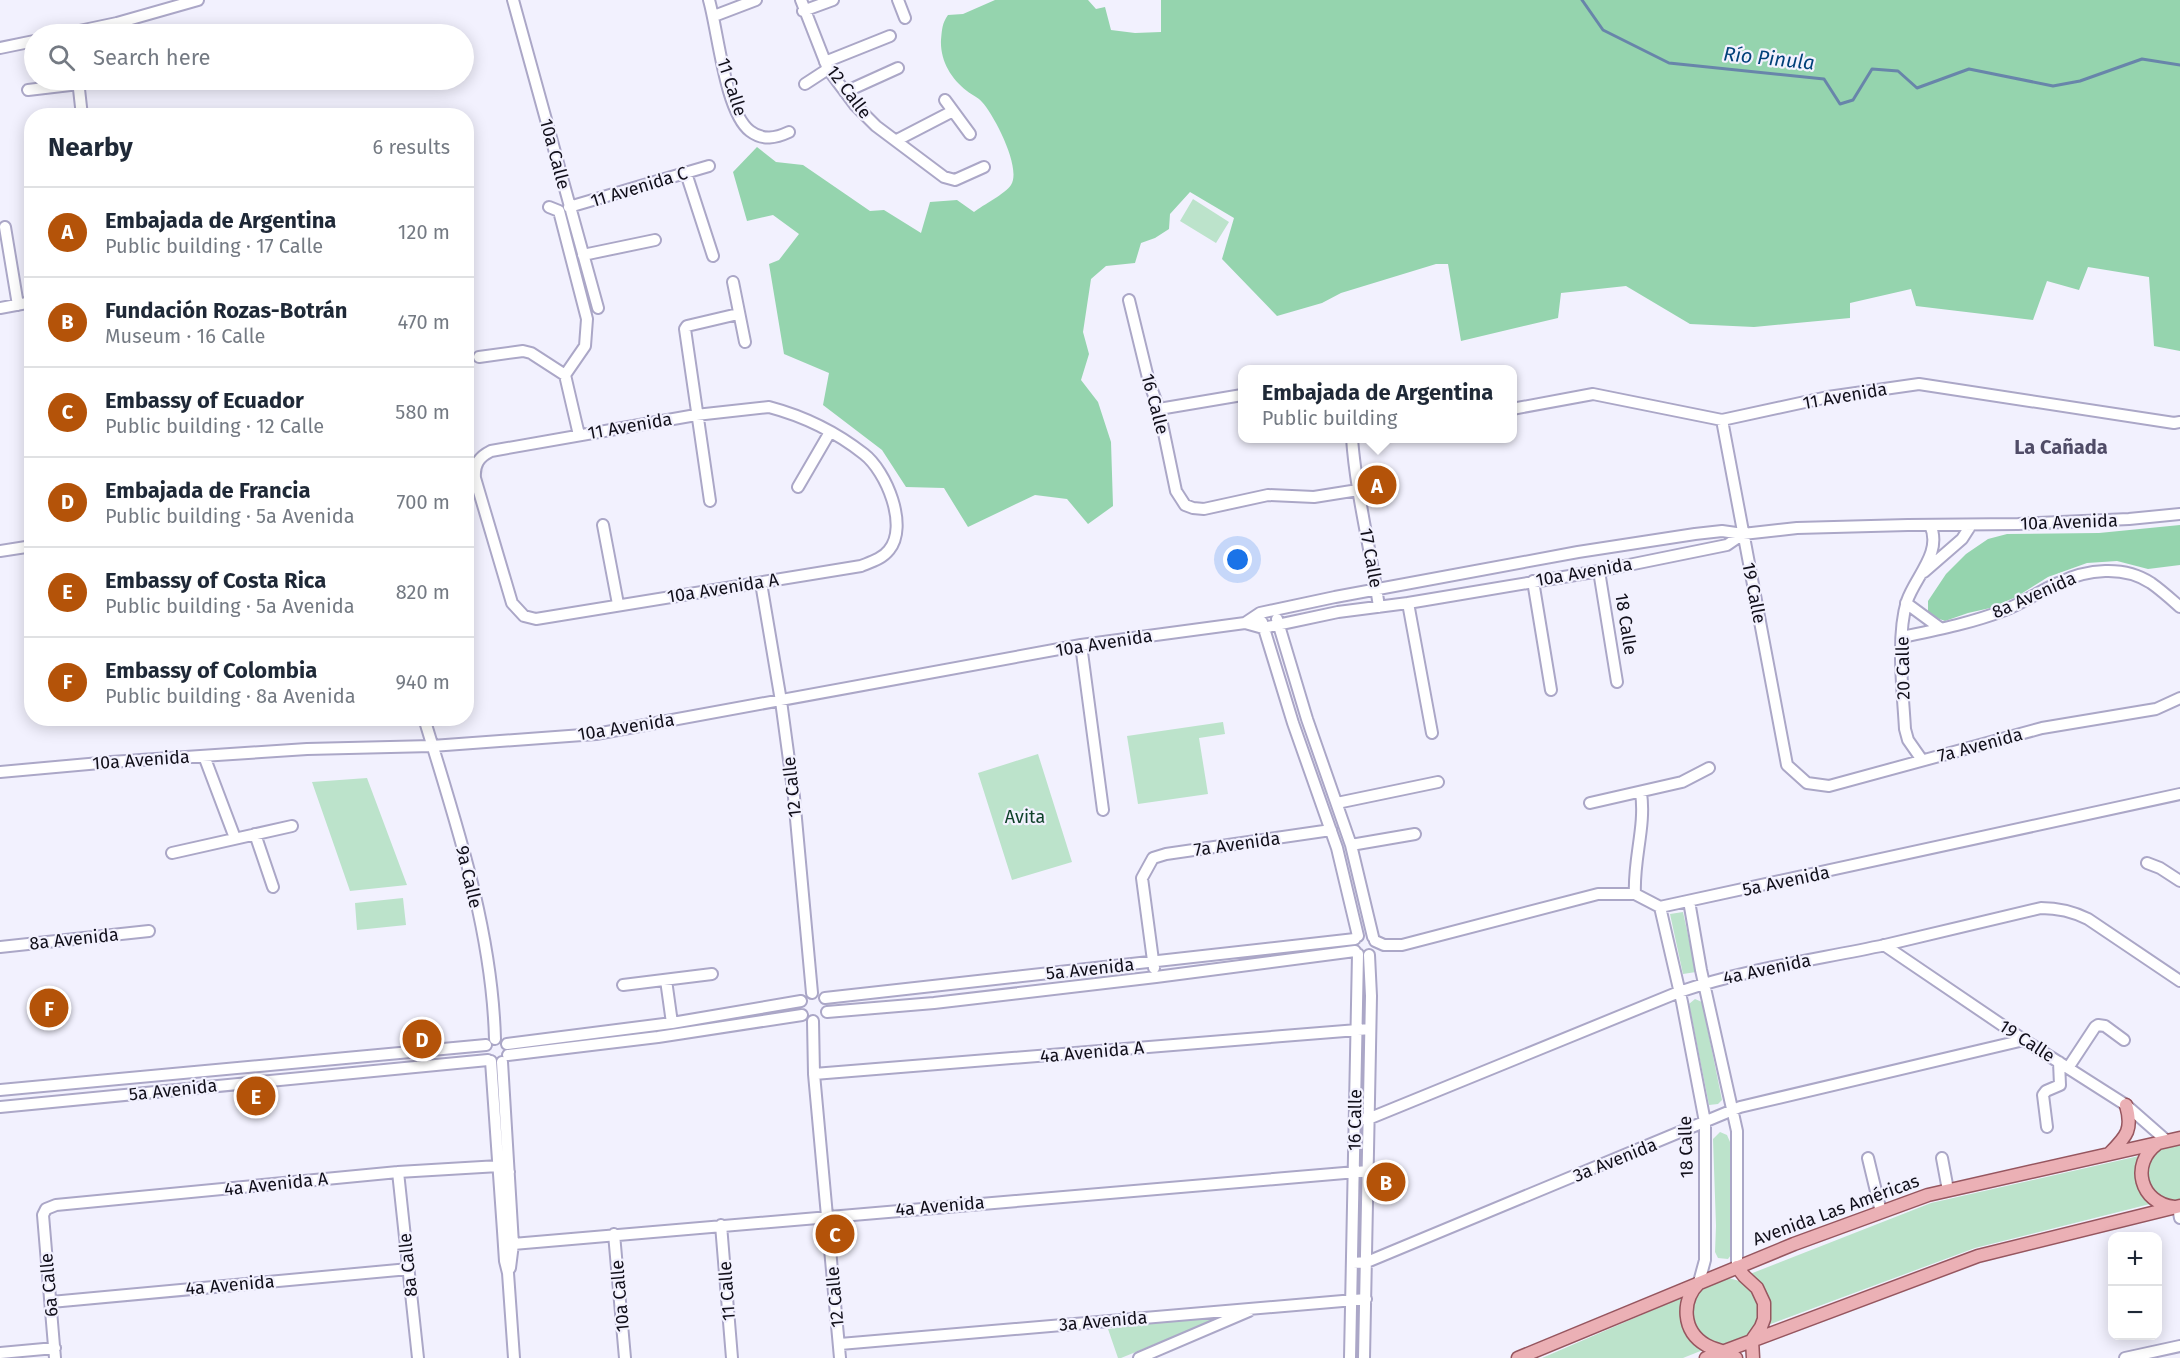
<!DOCTYPE html>
<html lang="en">
<head>
<meta charset="utf-8">
<style>
  :root { --surface:#fff; --page:#f2f2f3; --text:#1f2937; --muted:#747a83; --line:#e0e1e3; --accent:#b45309 }
  body { margin:0; font-family:"Fira Sans",sans-serif; background:var(--page); color:var(--text) }
  .controls { position:absolute; right:18px; bottom:18px; display:grid; overflow:hidden; border-radius:12px; box-shadow:0 3px 15px #0003 }
  .controls button { width:54px; height:54px; display:grid; place-items:center; padding:0; border:0; border-bottom:2px solid var(--line); background:var(--surface); color:var(--text); font:30px sans-serif }
  .you { position:absolute; left:1238px; top:560px; width:21px; height:21px; margin:-15px; border:4px solid #fff; border-radius:50%; background:#1a73e8; box-shadow:0 0 0 9px #1a73e833 }
  .badge { display:grid; place-items:center; width:39px; height:39px; border-radius:50%; background:var(--accent); color:#fff; font-size:20px; font-weight:700 }
  .pin { position:absolute; translate:-50% -50%; border:3px solid #fff; box-shadow:0 2px 6px #0006 }
  .popup { position:absolute; left:1238px; top:365px; width:279px; height:78px; box-sizing:border-box; display:grid; place-content:center; border-radius:12px; background:var(--surface); filter:drop-shadow(0 2px 4px #0005); font-size:20px; white-space:nowrap; color:var(--muted) }
  .popup b { font-size:22px; color:var(--text) }
  .popup::after { content:''; position:absolute; left:50%; top:100%; margin-left:-12px; border:12px solid transparent; border-top-color:var(--surface) }
  .list { margin:0; padding:0; list-style:none }
  h2 { display:flex; justify-content:space-between; align-items:center; height:78px; margin:0; padding:0 24px; font-size:26px }
  h2 small { font-size:20px; font-weight:400; color:var(--muted) }
  .list li { display:grid; grid-template-columns:39px 1fr auto; gap:18px; align-items:center; box-sizing:border-box; height:90px; padding:0 24px; border-top:2px solid var(--line) }
  .list b { display:block; font-size:22px; white-space:nowrap }
  .list p { margin:0; font-size:20px; white-space:nowrap; color:var(--muted) }
  .list em { font-size:20px; font-style:normal; color:var(--muted) }
  .icon { flex:none; width:33px; height:33px; fill:none; stroke:currentColor; stroke-width:2; stroke-linecap:round; stroke-linejoin:round }
  .map { position:relative; flex:none; width:2180px; height:1358px; overflow:hidden }
  .search { position:absolute; background:var(--surface); box-shadow:0 3px 15px #0003; left:24px; top:24px; width:450px; height:66px; display:flex; align-items:center; gap:15px; box-sizing:border-box; padding:0 21px; border-radius:33px; color:var(--muted); font-size:22px }
  .panel { position:absolute; background:var(--surface); box-shadow:0 3px 15px #0003; left:24px; top:108px; width:450px; height:618px; border-radius:24px }
  .map>svg:first-child { display:block }
  .green { fill:#bce3cb }
  .forest { fill:#95d4ae }
  .lines { fill:none; stroke-linecap:round; stroke-linejoin:round }
  .stream { stroke:#6885aa; stroke-width:3 }
  .minor-casing { stroke:#aba7c7; stroke-width:14 }
  .major-casing { stroke:#96565f; stroke-width:15 }
  .minor { stroke:#fff; stroke-width:10 }
  .major { stroke:#ebb0b5; stroke-width:12 }
  .labels { text-anchor:middle; dominant-baseline:central; stroke-width:4.5; stroke-linejoin:round; paint-order:stroke }
  .street-label { font-size:18px; fill:#110f1a; stroke:#f2f1fe }
  .park-label { font-size:18px; fill:#0f4129; stroke:#f2f1fe }
  .water-label { font-size:20px; font-style:italic; fill:#004079; stroke:#f2f1fe }
  .neighbourhood-label { font-size:20px; font-weight:bold; fill:#504c67; stroke:#f2f1fe }
</style>
</head>
<body>
<div class="map">
<svg width="2180" height="1358" viewBox="0 0 2180 1358">
  <rect width="100%" height="100%" fill="#f2f1fe"/>
  <path class="green" d="M1193,199L1229,222L1216,243L1180,221Z
    M1223,722L1225,734L1199,738L1208,794L1138,804L1127,736Z
    M1038,754L1072,862L1012,880L978,773Z
    M367,778L407,885L350,891L312,782Z
    M403,898L406,925L357,930L355,903Z
    M1683,912L1696,972L1683,974L1670,914Z
    M1695,999L1702,1002L1722,1100L1718,1104L1709,1105L1689,1004Z
    M1720,1132L1727,1135L1730,1142L1731,1255L1728,1259L1718,1258L1715,1252L1716,1226L1713,1139Z
    M2167,1143H2180V1202L2159,1199L2145,1180L2149,1157Z
    M2139,1156C2131,1173 2136,1192 2150,1204L1975,1248L1768,1325C1773,1306 1767,1286 1750,1274L1931,1203Z
    M1692 1311a33 33 0 1 1 66 0a33 33 0 1 1-66 0Z
    M1683,1297C1677,1318 1684,1338 1703,1350L1683,1358H1542Z
    M1229,1314L1121,1358H1118L1108,1329Z"/>
  <path class="forest" d="M995,0H1088L1096,9L1105,7L1111,30L1135,33L1161,32V0H2180V351L2154,346L2149,277L2088,267L2079,290L2047,281L2033,320L1916,306L1911,289L1850,303V318L1754,327L1690,324L1626,286L1561,293L1558,318L1461,341L1448,264H1436L1341,293L1322,303L1277,316L1222,259L1234,218L1190,192L1170,214L1169,229L1155,238L1141,243L1135,263L1106,266L1091,279L1083,332L1089,354L1081,380L1098,402L1111,442L1113,506L1088,524L1067,499L1035,495L968,527L944,488L906,487L882,450L823,405L829,373L784,354L769,264L779,260L799,234L773,215L747,221L733,172L757,147L776,162L803,165L870,211L884,210L921,233L930,202L957,200L974,212C983,205 1005,194 1011,185C1022,168 994,115 982,102C978,97 972,95 967,91C951,79 940,60 941,40C942,30 942,23 948,15L963,14Z
    M2180,525V565L2148,569L2117,561L2087,563L2048,577L2016,597L1990,608L1968,613L1945,621L1934,617L1928,611V601L1946,574L1966,554L1988,539L2007,534L2099,533Z"/>
  <g class="lines">
    <path class="stream" d="M1582,0L1603,30L1669,63L1824,79L1840,104L1853,100L1872,69L1898,71L1917,88L1969,69L2053,86L2080,81L2142,59L2180,65"/>
    <defs>
      <path id="minor" d="M513,0L598,308
        M709,0C718,31 725,112 750,131C763,141 776,138 789,132
        M801,0L828,69L855,105L876,126L944,177L955,180L984,167
        M898,0L905,18
        M803,11L833,0
        M714,16L756,0
        M65,34L117,23L198,0
        M0,48L34,41
        M825,62L890,36
        M78,80L82,116
        M805,84L828,69
        M28,90L79,84
        M845,92L898,68
        M945,100L970,134
        M897,140L953,111
        M686,173L713,256
        M549,207L559,211L587,319L585,346L565,375
        M569,207L709,166
        M5,227L18,305
        M583,255L655,240
        M733,282L745,342
        M1129,300L1149,382L1159,409L1176,491L1185,505L1193,508L1204,509L1268,495L1314,497L1358,490
        M0,308L32,302
        M479,357L523,351L531,353L565,375L579,435
        M769,407C803,416 836,432 864,454C886,471 909,526 889,550C882,559 871,562 861,566L536,619L524,616L512,603L475,478C474,464 479,457 491,451L696,415Z
        M1159,409L1242,395
        M1512,409L1593,394L1722,420L1828,397L1919,384L2174,423L2180,422
        M1722,420L1787,765L1807,783L1829,786L2042,728L2156,709L2180,698
        M1352,438C1356,495 1371,550 1379,607
        M798,487L830,432
        M710,501L685,329L687,326L738,314
        M603,525L618,604
        M0,551L26,547
        M1599,571L1617,682
        M1924,572L1962,539L1971,525
        M1533,581L1551,690
        M761,583L781,701L794,797L812,993
        M1408,603L1432,733
        M1906,603L1940,628
        M1277,619L1307,719L1351,845L1373,937
        M1262,622L1293,723L1337,848L1358,936
        M1245,623L1260,613L1335,597L1578,552L1695,534L1722,531L1743,534L1797,528L1908,525L2018,524L2129,519L2180,514
        M1902,637C1936,630 1972,623 2005,610C2023,603 2040,591 2058,583C2087,569 2124,565 2151,583C2161,590 2171,599 2180,607
        M1081,645L1103,810
        M424,718C456,823 492,929 495,1039
        M204,756L235,838
        M1922,760L1908,740L1905,729C1903,692 1896,637 1907,601C1915,577 1943,552 1930,525
        M0,772L111,762L307,749L432,746L596,734L1081,645L1245,623L1263,628L1338,612L1408,603L1599,571L1727,545L1743,534
        M1337,803L1438,782
        M1590,803L1682,782L1709,768
        M255,834L273,887
        M1351,845L1415,834
        M172,853L292,826
        M2147,863L2160,868L2180,881
        M1635,894C1633,860 1646,826 1641,793
        M1689,901L1701,970L1737,1131V1267
        M1660,907L1682,1002L1705,1122V1260L1699,1282
        M1375,941L1384,945H1402L1598,894H1635L1660,907L2180,794
        M1884,945L2024,1040L2126,1105L2167,1141
        M0,947L149,931
        M1154,968L1142,878L1153,858L1166,854L1331,830
        M666,980L672,1023
        M623,985L712,974
        M825,998L1355,939
        M827,1012L934,1003L1156,977L1355,951
        M813,1021L814,1074L840,1358
        M507,1044L672,1023L801,1001
        M508,1055L658,1037L802,1015
        M491,1061L503,1231L505,1261L508,1273L514,1358
        M502,1062L513,1244L510,1268
        M2068,1068L2095,1027L2098,1025L2105,1026L2124,1040
        M814,1074L1370,1029
        M0,1090L486,1045
        M0,1107L488,1060
        M1355,1119H1368L1679,992C1746,969 1815,960 1885,945C1937,933 1989,920 2041,908C2058,908 2072,911 2088,919L2180,981
        M2047,1127L2043,1095L2046,1091L2060,1085L2059,1062
        M1868,1158L1881,1212
        M1942,1158L1948,1190
        M398,1172L418,1358
        M2178,1207L2180,1218
        M721,1225L732,1358
        M614,1234L625,1358
        M513,1244L1368,1171
        M1353,1263L1367,1262L1740,1107L2024,1040
        M51,1302L409,1269
        M840,1344L1366,1299
        M0,1353L55,1348
        M55,1358L43,1215L46,1209L56,1205L398,1172L499,1166L509,1172
        M1139,1358L1249,1311
        M1350,1358L1358,954
        M1364,1358L1371,996L1369,955
        M2125,1358L2180,1346"/>
      <path id="major" d="M2157,1144C2130,1164 2140,1203 2174,1207
        M2110,1153C2127,1136 2133,1129 2126,1105
        M1737,1267L1744,1276L1757,1288L1764,1303V1319L1761,1327L1752,1340L1753,1358
        M1699,1283C1681,1301 1682,1331 1706,1345C1716,1351 1727,1350 1736,1358
        M1518,1358L1794,1244L1928,1195L2180,1138
        M1706,1358L1978,1256L2180,1206"/>
    </defs>
    <use href="#minor" class="minor-casing"/>
    <use href="#major" class="major-casing"/>
    <use href="#minor" class="minor"/>
    <use href="#major" class="major"/>
  </g>
  <g class="labels">
    <g class="street-label">
      <text transform="translate(732 87) rotate(72)">11 Calle</text>
      <text transform="translate(849 92) rotate(53)">12 Calle</text>
      <text transform="translate(555 154) rotate(75)">10a Calle</text>
      <text transform="translate(639 187) rotate(-17)">11 Avenida C</text>
      <text transform="translate(1845 396) rotate(-10)">11 Avenida</text>
      <text transform="translate(1155 404) rotate(75)">16 Calle</text>
      <text transform="translate(630 426) rotate(-10)">11 Avenida</text>
      <text transform="translate(2069 522) rotate(-2)">10a Avenida</text>
      <text transform="translate(1371 558) rotate(80)">17 Calle</text>
      <text transform="translate(1584 572) rotate(-10)">10a Avenida</text>
      <text transform="translate(723 588) rotate(-9)">10a Avenida A</text>
      <text transform="translate(1754 593) rotate(79)">19 Calle</text>
      <text transform="translate(2034 595) rotate(-24)">8a Avenida</text>
      <text transform="translate(1626 624) rotate(81)">18 Calle</text>
      <text transform="translate(1104 643) rotate(-9)">10a Avenida</text>
      <text transform="translate(1903 668) rotate(-91)">20 Calle</text>
      <text transform="translate(626 727) rotate(-9)">10a Avenida</text>
      <text transform="translate(1980 745) rotate(-15)">7a Avenida</text>
      <text transform="translate(141 760) rotate(-4)">10a Avenida</text>
      <text transform="translate(792 787) rotate(-96)">12 Calle</text>
      <text transform="translate(1237 844) rotate(-8)">7a Avenida</text>
      <text transform="translate(469 877) rotate(77)">9a Calle</text>
      <text transform="translate(1786 881) rotate(-12)">5a Avenida</text>
      <text transform="translate(74 939) rotate(-6)">8a Avenida</text>
      <text transform="translate(1090 969) rotate(-6)">5a Avenida</text>
      <text transform="translate(1767 969) rotate(-12)">4a Avenida</text>
      <text transform="translate(2027 1041) rotate(33)">19 Calle</text>
      <text transform="translate(1092 1052) rotate(-5)">4a Avenida A</text>
      <text transform="translate(173 1090) rotate(-6)">5a Avenida</text>
      <text transform="translate(1355 1120) rotate(-89)">16 Calle</text>
      <text transform="translate(1686 1147) rotate(-92)">18 Calle</text>
      <text transform="translate(1615 1160) rotate(-22)">3a Avenida</text>
      <text transform="translate(276 1184) rotate(-6)">4a Avenida A</text>
      <text transform="translate(940 1206) rotate(-5)">4a Avenida</text>
      <text transform="translate(1836 1210) rotate(-20)">Avenida Las Américas</text>
      <text transform="translate(408 1265) rotate(-96)">8a Calle</text>
      <text transform="translate(49 1285) rotate(-95)">6a Calle</text>
      <text transform="translate(230 1285) rotate(-5)">4a Avenida</text>
      <text transform="translate(727 1291) rotate(-94)">11 Calle</text>
      <text transform="translate(620 1296) rotate(-95)">10a Calle</text>
      <text transform="translate(835 1297) rotate(-95)">12 Calle</text>
      <text transform="translate(1103 1321) rotate(-5)">3a Avenida</text>
    </g>
    <g class="park-label">
      <text x="1025" y="817">Avita</text>
    </g>
    <g class="water-label">
      <text transform="translate(1769 58) rotate(6)">Río Pinula</text>
    </g>
    <g class="neighbourhood-label">
      <text x="2061" y="447">La Cañada</text>
    </g>
  </g>
</svg>
<div class="controls">
<button>+</button>
<button>−</button>
</div>
<div class="you"></div>
<div class="pin badge" style="left:1377px;top:485px">A</div>
<div class="popup"><b>Embajada de Argentina</b>Public building</div>
<div class="pin badge" style="left:1386px;top:1182px">B</div>
<div class="pin badge" style="left:835px;top:1234px">C</div>
<div class="pin badge" style="left:422px;top:1039px">D</div>
<div class="pin badge" style="left:256px;top:1096px">E</div>
<div class="pin badge" style="left:49px;top:1008px">F</div>
<div class="search"><svg class="icon" aria-label="search" viewBox="0 0 24 24"><circle cx="10" cy="10" r="6"/><path d="M15 15l6 6"/></svg>Search here</div>
<section class="panel">
<h2>Nearby<small>6 results</small></h2>
<ul class="list">
<li><span class="badge">A</span><div><b>Embajada de Argentina</b><p>Public building · 17 Calle</p></div><em>120 m</em></li>
<li><span class="badge">B</span><div><b>Fundación Rozas-Botrán</b><p>Museum · 16 Calle</p></div><em>470 m</em></li>
<li><span class="badge">C</span><div><b>Embassy of Ecuador</b><p>Public building · 12 Calle</p></div><em>580 m</em></li>
<li><span class="badge">D</span><div><b>Embajada de Francia</b><p>Public building · 5a Avenida</p></div><em>700 m</em></li>
<li><span class="badge">E</span><div><b>Embassy of Costa Rica</b><p>Public building · 5a Avenida</p></div><em>820 m</em></li>
<li><span class="badge">F</span><div><b>Embassy of Colombia</b><p>Public building · 8a Avenida</p></div><em>940 m</em></li>
</ul>
</section>
</div>
</body>
</html>
